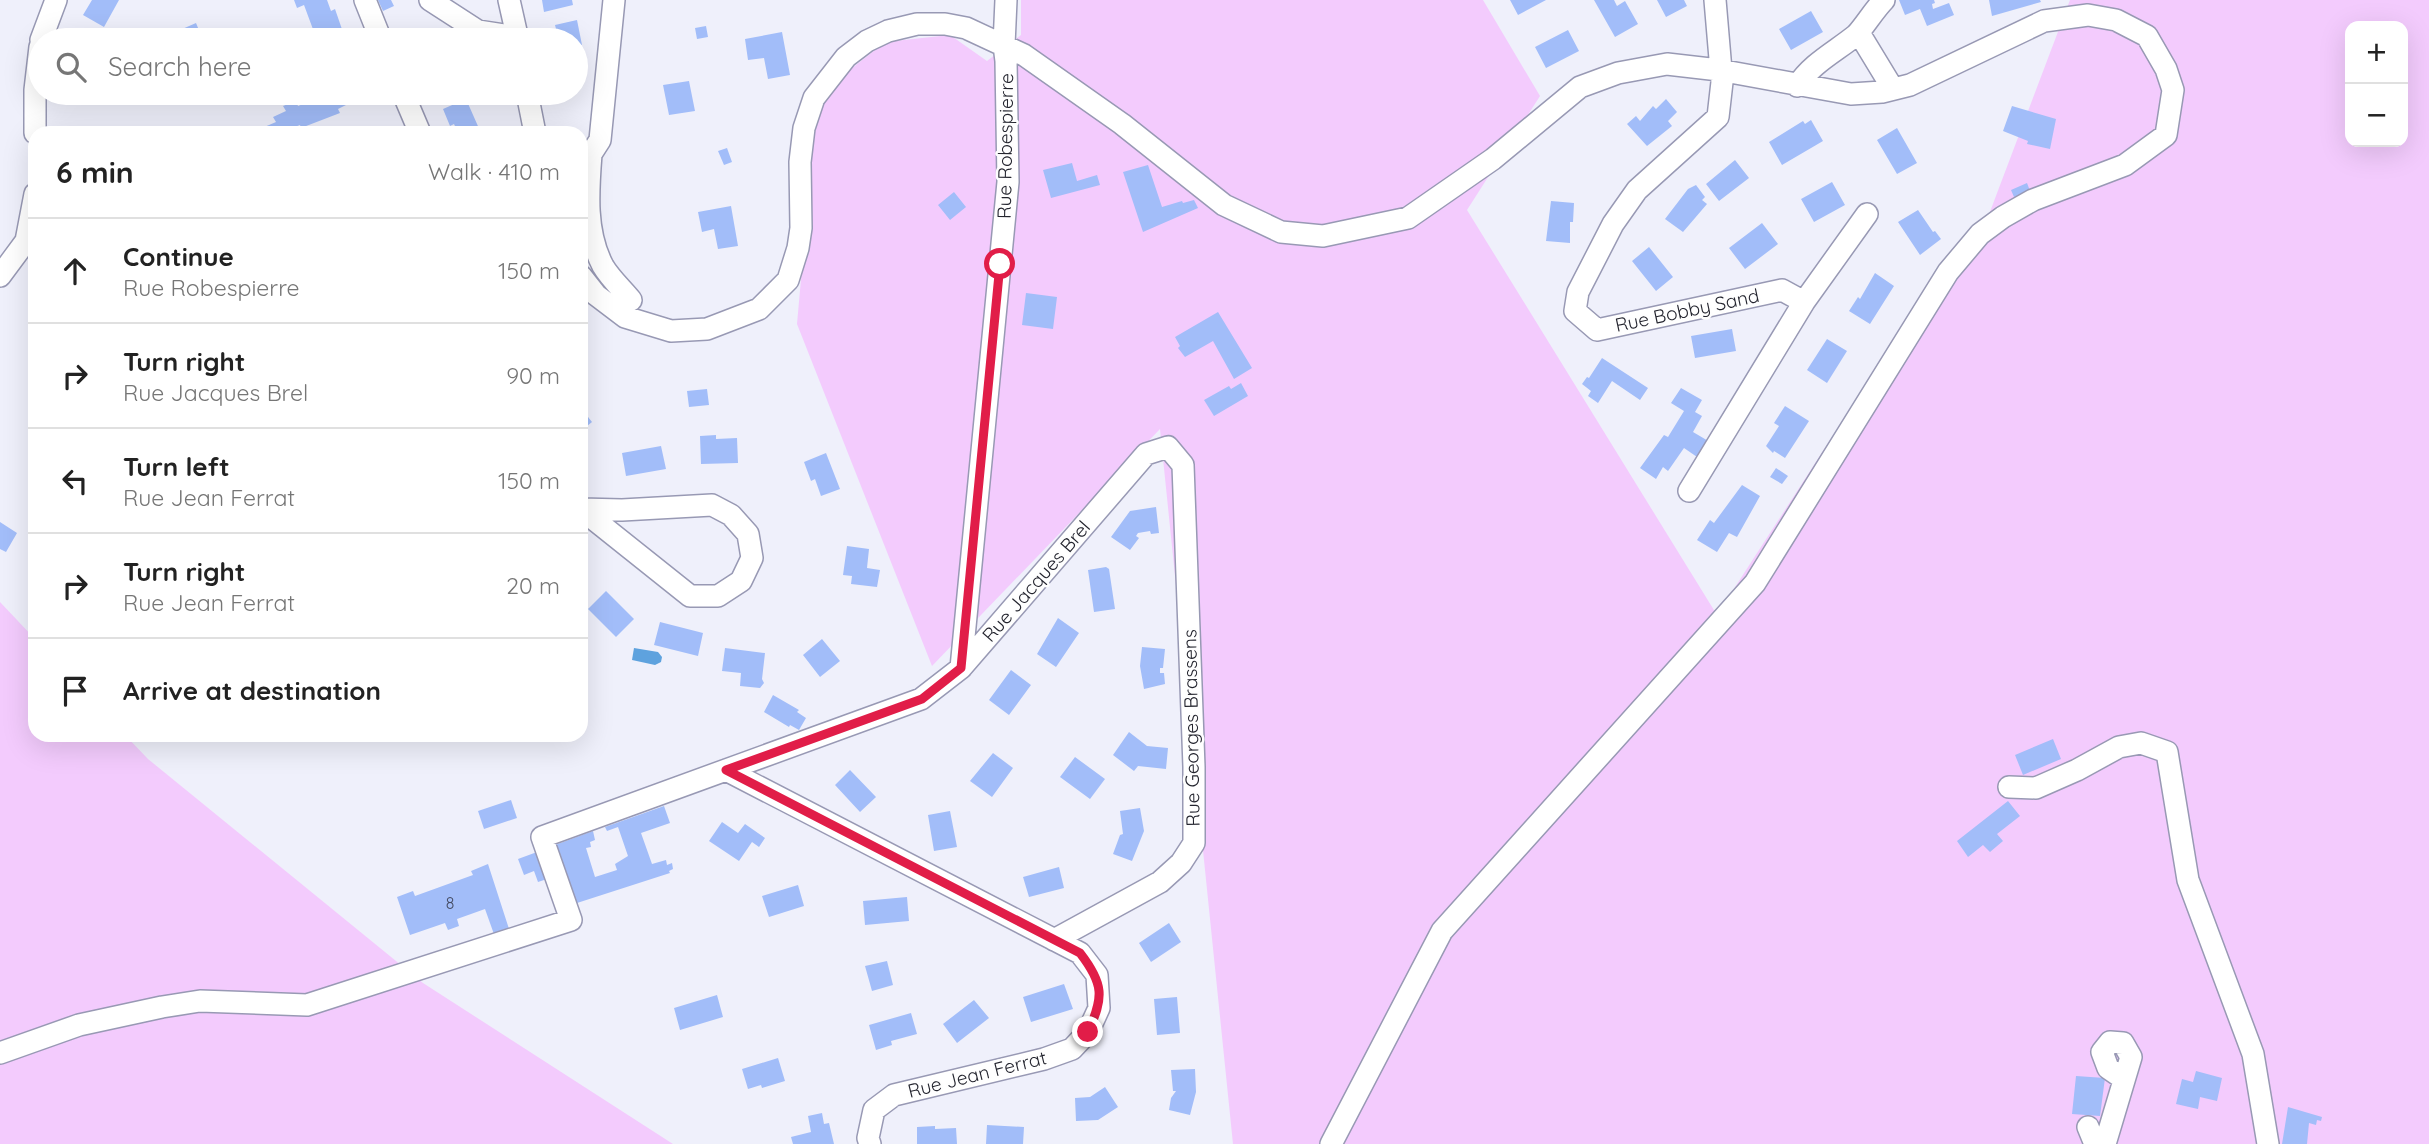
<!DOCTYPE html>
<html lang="en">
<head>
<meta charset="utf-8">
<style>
  :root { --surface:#fff; --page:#f2f2f2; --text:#222; --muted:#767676; --line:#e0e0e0 }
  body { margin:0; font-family:Quicksand,sans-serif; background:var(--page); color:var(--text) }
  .controls { position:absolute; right:21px; top:21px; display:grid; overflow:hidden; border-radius:14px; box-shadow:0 7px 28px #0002 }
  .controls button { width:63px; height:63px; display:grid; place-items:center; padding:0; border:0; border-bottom:2px solid var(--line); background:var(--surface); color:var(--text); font:35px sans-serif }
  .stop { position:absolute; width:21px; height:21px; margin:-16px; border:5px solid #e11d48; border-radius:50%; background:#fff }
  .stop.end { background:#e11d48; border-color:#fff; box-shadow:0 2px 7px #0008 }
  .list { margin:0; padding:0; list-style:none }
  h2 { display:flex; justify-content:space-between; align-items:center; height:91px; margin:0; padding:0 28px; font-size:30px }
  h2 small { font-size:23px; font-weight:400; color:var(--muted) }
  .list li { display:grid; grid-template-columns:46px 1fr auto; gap:21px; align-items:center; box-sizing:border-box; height:105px; padding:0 28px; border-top:2px solid var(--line) }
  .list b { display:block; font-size:26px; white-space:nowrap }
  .list p { margin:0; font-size:23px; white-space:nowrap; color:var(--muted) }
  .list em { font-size:23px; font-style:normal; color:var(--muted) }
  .icon { flex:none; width:38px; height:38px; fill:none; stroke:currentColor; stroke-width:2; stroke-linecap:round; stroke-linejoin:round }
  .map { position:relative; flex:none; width:2429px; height:1144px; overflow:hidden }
  .search { position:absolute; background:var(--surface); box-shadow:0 7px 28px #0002; left:28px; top:28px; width:560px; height:77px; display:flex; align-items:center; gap:18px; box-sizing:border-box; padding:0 24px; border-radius:38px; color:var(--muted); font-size:26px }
  .panel { position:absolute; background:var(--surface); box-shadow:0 7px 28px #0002; left:28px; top:126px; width:560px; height:616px; border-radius:21px }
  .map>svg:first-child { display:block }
  .green { fill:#f3cbfd; fill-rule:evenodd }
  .water { fill:#5ea2de }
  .building { fill:#a2bdf9 }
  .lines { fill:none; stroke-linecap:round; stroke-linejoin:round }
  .minor-casing { stroke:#9899b4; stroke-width:24 }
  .minor { stroke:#fff; stroke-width:21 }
  .route { stroke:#e11d48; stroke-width:9 }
  .labels { text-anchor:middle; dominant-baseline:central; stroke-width:5; stroke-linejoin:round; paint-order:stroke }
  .number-label { font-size:16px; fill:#434a61 }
  .street-label { font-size:19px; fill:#23242e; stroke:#fefefe }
</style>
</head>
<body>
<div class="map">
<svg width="2429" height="1144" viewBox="0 0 2429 1144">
  <rect width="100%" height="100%" fill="#eff0fb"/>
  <path class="green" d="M1021,0H1483L1540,96L1467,210L1717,615L1953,250L1988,217L2070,0H2429V1144H1233L1160,429L932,666L797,324L816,111L842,76L885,42L950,35L987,61L1021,35ZM2350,26H2403V142H2350Z
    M0,602L35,639V735H125L148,759L423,983L673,1144H0Z"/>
  <path class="water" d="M634,648L658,652L662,657L661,662L655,665L632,660Z"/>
  <path class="building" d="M92,0H119L104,27L83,15Z
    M294,0H327L331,11L335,9L345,38L349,36L350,40H322L318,31L314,32L304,5L297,8Z
    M378,0H391L394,6L383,11Z
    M542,0H572L573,5L544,12Z
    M1510,0H1546L1518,15Z
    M1594,0H1614L1617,6L1625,1L1638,24L1615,37Z
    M1657,0H1684L1687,6L1666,17Z
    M1899,0H1934L1935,3L1932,4L1933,9L1949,3L1954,15L1927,26L1920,9L1905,15Z
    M1989,0H2040L2041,2L1992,16Z
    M1811,11L1823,32L1791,50L1779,29Z
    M577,20L582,45L576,46V40H546L558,37L555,25Z
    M196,23L203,40H157Z
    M706,26L708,37L697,39L695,28Z
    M1568,30L1579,51L1546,68L1535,47Z
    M782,32L790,75L768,79L764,58L748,60L745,39Z
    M689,81L695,111L669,115L663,85Z
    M325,93H377L355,102L353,97L345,101L346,105L338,109L340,113L301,128L300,125L292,128L294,133H264L262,128L276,122L273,117L286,111L283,106L296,101L298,106L326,95Z
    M466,99L481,133H458L454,124L450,126L443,109Z
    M1666,99L1677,112L1668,121L1672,126L1647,146L1627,124L1636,116L1640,121L1653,106L1656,109Z
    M2012,106L2056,119L2050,149L2027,144L2028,141L2003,131Z
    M1811,120L1823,141L1782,165L1769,142L1803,121L1805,124Z
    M1897,128L1917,163L1897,174L1877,140Z
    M727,148L732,162L724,165L718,151Z
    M1735,160L1749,178L1719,201L1706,184Z
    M1072,163L1077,181L1097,175L1100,185L1051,198L1043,170Z
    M1148,165L1162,207L1182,201L1183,203L1194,200L1198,208L1143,232L1123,172Z
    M1832,182L1845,205L1814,222L1801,199Z
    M2027,183L2030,191L2014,197L2011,190Z
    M1696,185L1705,197L1702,200L1707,204L1683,232L1665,219L1688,189Z
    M954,192L966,207L950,220L938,205Z
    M1551,201L1574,203L1573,222H1570V243L1546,241Z
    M731,206L738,246L718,249L714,229L702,232L698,212Z
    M1918,210L1933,232L1935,231L1941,239L1920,255L1898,222Z
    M1762,223L1778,244L1745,269L1729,248Z
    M1649,247L1673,277L1656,291L1632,261Z
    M1875,273L1894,286L1870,324L1849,311L1858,297L1860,299Z
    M1026,293L1057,297L1053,329L1022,325Z
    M1218,312L1252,368L1234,379L1213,341L1185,357L1178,348L1180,346L1175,337Z
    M1732,329L1736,351L1695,358L1691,336Z
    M1827,339L1847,351L1827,383L1807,370Z
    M1602,358L1648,388L1640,400L1612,381L1598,403L1588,396L1591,391L1582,384L1587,377L1589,378Z
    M1241,383L1248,396L1214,416L1204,400L1229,386L1231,389Z
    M1681,388L1702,400L1695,412L1702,416L1693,432L1710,442L1700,459L1684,448L1668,471L1663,467L1656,479L1640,468L1664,435L1668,437L1684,411L1671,403Z
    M707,389L709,405L689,407L687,391Z
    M1785,406L1809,421L1785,458L1774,451L1773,453L1766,446L1779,426L1774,423Z
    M581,408L592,422L581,431Z
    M716,435V439L737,438L738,463L701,464L700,436Z
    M661,446L666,469L626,476L622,453Z
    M826,453L840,489L821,496L815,479L811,481L804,462Z
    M1776,468L1788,476L1782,484L1770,477Z
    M1742,485L1760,496L1737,537L1729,533L1717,552L1697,540L1710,520L1714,523Z
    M1156,507L1159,533L1151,534L1150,531L1138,533L1136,536L1139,538L1130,550L1111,537L1130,511Z
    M0,522L17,533L6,552L0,549Z
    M847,546L869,549L867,568L880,570L877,587L851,584L852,576L843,575Z
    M1106,567L1109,569L1115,609L1094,612L1088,570Z
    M606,591L634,619L616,637L588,609Z
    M1058,618L1079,633L1056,667L1037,654Z
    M660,622L703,633L698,656L654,645Z
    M822,639L840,661L820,677L803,655Z
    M1142,647L1165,649L1163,668H1160V673H1164L1165,684L1144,689L1140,666Z
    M725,648L765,653L762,679L764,683L760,688L740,686L741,673L722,671Z
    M1011,670L1031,685L1009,715L989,700Z
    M773,695L799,710L797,712L806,718L799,730L790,725L789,727L764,712Z
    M1129,732L1147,746L1168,748L1166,769L1138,766L1134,771L1113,755Z
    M2053,739L2061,759L2023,775L2015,755Z
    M993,753L1013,768L992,797L970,781Z
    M1075,757L1105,779L1090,799L1060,777Z
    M850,770L876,797L860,812L835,785Z
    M511,800L517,818L484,829L478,811Z
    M2008,801L2020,816L1997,834L2003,841L1990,852L1983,845L1968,857L1957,841Z
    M664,806L670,823L641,833L652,864L666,860L667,865L672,863L673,869L669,871L670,873L577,903L555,845L593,831L595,840L590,842L591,847L586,848L595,877L617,870L615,864L628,856L618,827L607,831L605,827Z
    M1140,808L1144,831L1132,861L1113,854L1120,835L1123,834L1120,811Z
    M950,811L957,847L934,851L928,815Z
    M722,822L738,833L745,824L765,838L759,847L752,842L739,861L709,841Z
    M537,852L547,879L538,882L534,871L524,875L518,859Z
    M488,864L510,932L495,937L485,909L457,919L459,926L448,930L445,923L410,935L397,897L413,891L415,896L473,875L471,871Z
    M1059,867L1064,888L1029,897L1023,877Z
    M798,885L804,906L769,917L762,896Z
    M907,897L909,921L865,925L863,901Z
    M1169,923L1181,942L1151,962L1139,943Z
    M887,961L893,985L872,991L865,966Z
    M1064,984L1073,1009L1031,1022L1023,997Z
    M717,995L723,1017L680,1030L674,1008Z
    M1177,997L1180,1033L1157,1035L1154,999Z
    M974,1000L989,1018L957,1043L943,1024Z
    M911,1013L917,1034L891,1041L892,1045L876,1050L869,1025Z
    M778,1058L785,1081L762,1088L761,1085L748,1089L742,1069Z
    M1195,1069L1196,1092L1190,1115L1169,1110L1171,1098L1176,1091H1173L1171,1070Z
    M2196,1071L2222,1078L2217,1101L2200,1097L2198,1109L2176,1104L2182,1079L2193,1082Z
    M2076,1076L2105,1078L2100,1116L2072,1114Z
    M1105,1087L1118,1107L1098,1120L1076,1121L1075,1098L1090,1097Z
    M2288,1107L2322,1117L2321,1121L2317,1120L2316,1125L2309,1123L2307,1144H2282Z
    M822,1113L824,1124L829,1123L834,1144H793L791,1137L811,1132L808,1116Z
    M987,1125L1024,1127L1023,1144H986Z
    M935,1126V1129L956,1128L957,1144H917V1127Z"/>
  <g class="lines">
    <defs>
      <path id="minor" d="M365,0L381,40
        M430,0L478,31L517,37
        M509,0L518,40
        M1715,0L1722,82L1718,117L1637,190L1613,224L1578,292L1575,311L1597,330L1782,290L1804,302
        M1859,33L1893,89
        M41,40L56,0
        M1797,86C1812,63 1835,52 1856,35C1864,27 1874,10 1884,0
        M403,93L420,133
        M527,93L535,133
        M35,133V90L40,47
        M591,154C588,192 585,232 603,266C610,278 622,289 631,300
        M581,156L591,154L600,140L614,0
        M0,276L26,241L35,194
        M581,276L596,295L625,317L671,331L707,329L759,309L788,280L798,248L801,228L800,162L804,128L814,98L846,57L867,41L888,31L917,24H945L966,28L1024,55L1122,124L1224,205L1281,232L1323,236L1408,218L1493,159L1580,87L1618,73L1667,64L1719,70L1851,94L1882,92L1910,85L2044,21L2088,15L2116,20L2147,36L2166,69L2173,90L2166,135L2125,165L2033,200L2003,217L1980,234L1948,272L1755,583L1442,931L1331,1144
        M1689,491L1804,302L1867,214
        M581,508V509L690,596H718L741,581L752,558L748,534L731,515L712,505L622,510L581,509
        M961,668L1008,182L1006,61L1004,45L1006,0
        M726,770L1080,953L1097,975L1099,1008L1088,1032L1072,1049L1044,1059L894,1095L874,1110L868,1138L870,1144
        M2009,787L2036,788L2077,770L2119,747L2141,743L2167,752L2188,880L2253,1054L2268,1144
        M0,1053L79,1025L162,1007L200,1001L307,1005L571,920L542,837L921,699L961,668L1146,454L1168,447L1183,465L1194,767V843L1181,863L1160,882L1054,940
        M2088,1127L2095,1144
        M2105,1144L2131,1057L2123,1043L2110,1042L2102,1052L2108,1068L2124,1079"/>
    </defs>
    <use href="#minor" class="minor-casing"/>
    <use href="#minor" class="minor"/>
  </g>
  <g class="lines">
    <path class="route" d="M1000,264L961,668L922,699L726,770L1080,953C1104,984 1104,997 1088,1032"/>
  </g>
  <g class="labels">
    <g class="number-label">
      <text x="450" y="903">8</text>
    </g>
    <g class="street-label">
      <text transform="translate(1005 146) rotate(-89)">Rue Robespierre</text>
      <text transform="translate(1687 310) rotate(-12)">Rue Bobby Sand</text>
      <text transform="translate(1036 581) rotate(-49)">Rue Jacques Brel</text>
      <text transform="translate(1191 728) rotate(-91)">Rue Georges Brassens</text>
      <text transform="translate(977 1074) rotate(-14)">Rue Jean Ferrat</text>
    </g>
  </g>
</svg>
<div class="controls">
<button>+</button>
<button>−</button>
</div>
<div class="stop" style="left:1000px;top:264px"></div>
<div class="stop end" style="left:1088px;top:1032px"></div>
<div class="search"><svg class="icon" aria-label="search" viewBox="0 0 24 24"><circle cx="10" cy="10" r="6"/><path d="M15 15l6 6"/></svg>Search here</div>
<section class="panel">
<h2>6 min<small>Walk · 410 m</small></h2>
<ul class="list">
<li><svg class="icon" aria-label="ahead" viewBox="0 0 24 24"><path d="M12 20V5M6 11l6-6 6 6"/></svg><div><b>Continue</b><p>Rue Robespierre</p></div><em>150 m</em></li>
<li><svg class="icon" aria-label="right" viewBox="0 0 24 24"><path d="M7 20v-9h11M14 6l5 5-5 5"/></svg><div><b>Turn right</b><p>Rue Jacques Brel</p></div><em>90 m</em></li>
<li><svg class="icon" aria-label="left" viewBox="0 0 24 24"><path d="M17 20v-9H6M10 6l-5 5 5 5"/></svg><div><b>Turn left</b><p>Rue Jean Ferrat</p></div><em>150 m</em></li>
<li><svg class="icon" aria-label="right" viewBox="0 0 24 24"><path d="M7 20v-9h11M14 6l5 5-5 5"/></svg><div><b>Turn right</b><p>Rue Jean Ferrat</p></div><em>20 m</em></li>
<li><svg class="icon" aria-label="arrive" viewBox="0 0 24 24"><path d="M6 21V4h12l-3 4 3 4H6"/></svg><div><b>Arrive at destination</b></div></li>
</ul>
</section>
</div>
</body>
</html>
